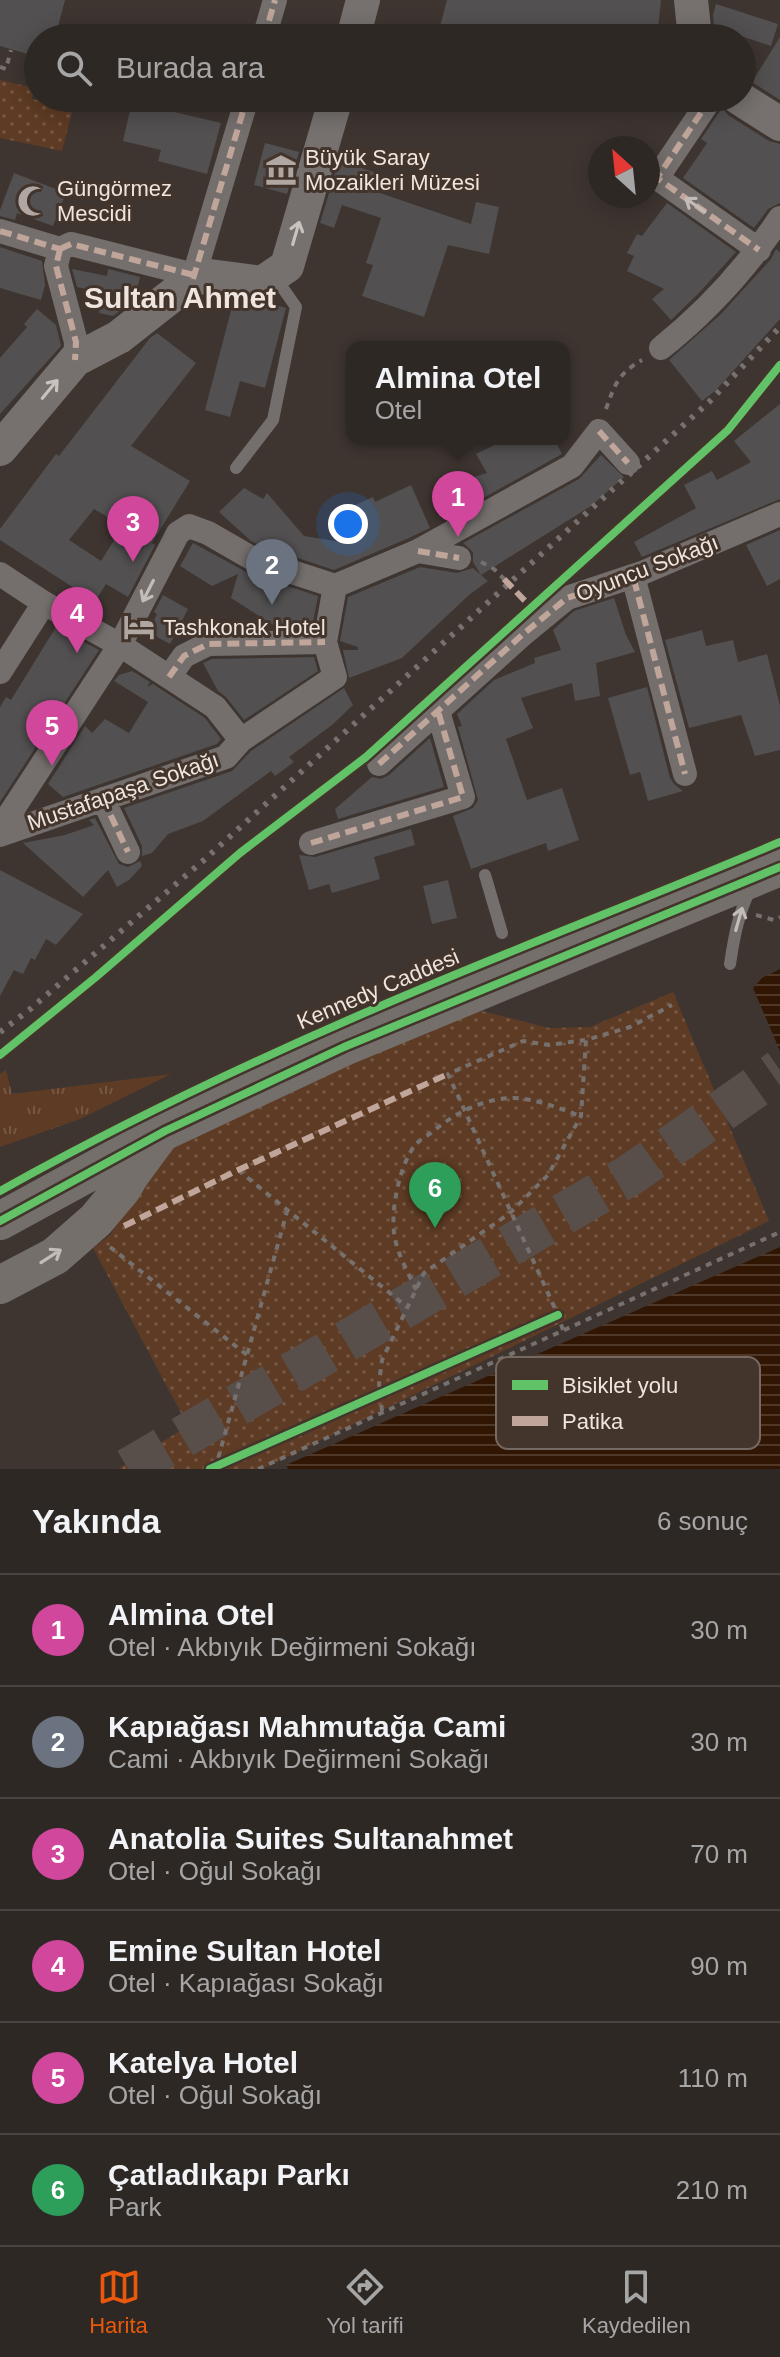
<!DOCTYPE html>
<html lang="tr">
<head>
<meta charset="utf-8">
<style>
  :root { --surface:#2e2825; --page:#36302d; --text:#f1f3f6; --muted:#a7a6a7; --line:#494442; --accent:#ea580c }
  body { margin:0; font-family:Helvetica,sans-serif; background:var(--page); color:var(--text) }
  .compass { position:absolute; left:588px; top:136px; width:72px; height:72px; border-radius:50%; background:var(--surface); box-shadow:0 4px 20px #0003; rotate:333deg }
  .you { position:absolute; left:348px; top:524px; width:28px; height:28px; margin:-20px; border:6px solid #fff; border-radius:50%; background:#1a73e8; box-shadow:0 0 0 12px #1a73e833 }
  .badge { display:grid; place-items:center; width:52px; height:52px; border-radius:50%; background:var(--accent); color:#fff; font-size:26px; font-weight:700 }
  .pin { position:absolute; translate:-50% -66px; filter:drop-shadow(0 2px 4px #0008) }
  .pin::after { content:''; position:absolute; top:42px; width:28px; height:24px; background:inherit; clip-path:polygon(0 0,100% 0,50% 100%) }
  .popup { position:absolute; left:346px; top:341px; width:224px; height:104px; box-sizing:border-box; display:grid; place-content:center; border-radius:16px; background:var(--surface); filter:drop-shadow(0 2px 6px #0005); font-size:26px; white-space:nowrap; color:var(--muted) }
  .popup b { font-size:30px; color:var(--text) }
  .popup::after { content:''; position:absolute; left:50%; top:100%; margin-left:-16px; border:16px solid transparent; border-top-color:var(--surface) }
  .list { margin:0; padding:0; list-style:none }
  h2 { display:flex; justify-content:space-between; align-items:center; height:104px; margin:0; padding:0 32px; font-size:34px }
  h2 small { font-size:26px; font-weight:400; color:var(--muted) }
  .list li { display:grid; grid-template-columns:52px 1fr auto; gap:24px; align-items:center; box-sizing:border-box; height:112px; padding:0 32px; border-top:2px solid var(--line) }
  .list b { display:block; font-size:30px; white-space:nowrap }
  .list p { margin:0; font-size:26px; white-space:nowrap; color:var(--muted) }
  .list em { font-size:26px; font-style:normal; color:var(--muted) }
  .icon { flex:none; width:44px; height:44px; fill:none; stroke:currentColor; stroke-width:2; stroke-linecap:round; stroke-linejoin:round }
  .map { position:relative; flex:none; width:780px; height:1469px; overflow:hidden }
  .search { position:absolute; background:var(--surface); box-shadow:0 4px 20px #0003; left:24px; right:24px; top:24px; height:88px; display:flex; align-items:center; gap:20px; box-sizing:border-box; padding:0 28px; border-radius:44px; color:var(--muted); font-size:30px }
  .sheet { height:776px; background:var(--surface) }
  nav { display:flex; justify-content:space-around; align-items:center; box-sizing:border-box; height:112px; border-top:2px solid var(--line); background:var(--surface); font-size:22px; color:var(--muted) }
  nav a { display:grid; justify-items:center; gap:4px }
  nav .on { color:var(--accent) }
  .map>svg:first-child { display:block }
  .grass { fill:url(#grass-tufts) }
  .park { fill:url(#park-dots) }
  .water { fill:url(#water-rules) }
  .building { fill:#525050; fill-rule:evenodd }
  .lines { fill:none; stroke-linecap:round; stroke-linejoin:round }
  .highway-tunnel { stroke:#584f4b; stroke-width:42; stroke-dasharray:42 21; stroke-linecap:butt }
  .path { stroke:#76716f; stroke-width:4; stroke-dasharray:6 6; stroke-linecap:butt }
  .lane { stroke:#746f6d; stroke-width:12 }
  .street { stroke:#746f6d; stroke-width:24 }
  .secondary { stroke:#76716e; stroke-width:34 }
  .primary { stroke:#756f6c; stroke-width:38 }
  .rail { stroke:#777170; stroke-width:6; stroke-dasharray:4 8; stroke-linecap:butt }
  .quiet { stroke:#c0a59a; stroke-width:6; stroke-dasharray:12 6; stroke-linecap:butt }
  .cycleway-casing { stroke:#43342c; stroke-width:13 }
  .cycleway { stroke:#61c268; stroke-width:8 }
  .oneway { stroke:#c3bcb7 }
  .oneway2 { stroke:#cac2bd }
  .oneway3 { stroke:#c4bcb7 }
  .labels { text-anchor:middle; dominant-baseline:central; stroke-width:6; stroke-linejoin:round; paint-order:stroke }
  .poi-label { font-size:22px; fill:#eee5df; stroke:#43342c; text-anchor:start }
  .street-label { font-size:22px; fill:#eee5df; stroke:#43342c }
  .district-label { font-size:30px; font-weight:bold; fill:#eee5df; stroke:#43342c }
  .key { fill:#43342c; stroke:#766962; stroke-width:2 }
  .key-label { font-size:22px; fill:#eee5df }
</style>
</head>
<body>
<div class="map">
<svg width="780" height="1469" viewBox="0 0 780 1469">
  <defs>
    <pattern id="grass-tufts" width="24" height="20" patternUnits="userSpaceOnUse" patternTransform="scale(2)"><rect width="24" height="20" fill="#5e3b24"/><path d="M3 7l-1-3M5 7V3M7 7l1-3M15 17l-1-3M17 17v-4M19 17l1-3" fill="none" stroke="#755743"/></pattern>
    <pattern id="park-dots" width="8" height="8" patternUnits="userSpaceOnUse" patternTransform="scale(2)"><rect width="8" height="8" fill="#5e3b24"/><path d="M2 2h.1M6 6h.1" fill="none" stroke="#755743" stroke-width="1.8" stroke-linecap="round"/></pattern>
    <pattern id="water-rules" width="6" height="5" patternUnits="userSpaceOnUse" patternTransform="scale(2)"><rect width="6" height="5" fill="#311604"/><path d="M0 2.5h6" fill="none" stroke="#4f3828"/></pattern>
  </defs>
  <rect width="100%" height="100%" fill="#3e3531"/>
  <path class="grass" d="M6,1070L12,1094L171,1074L80,1119L0,1147V1074Z"/>
  <path class="park" d="M0,80L34,88L32,99L73,108L62,151L0,138Z
    M673,992L769,1221L262,1469H118L188,1426L93,1248L110,1235L171,1146L201,1128L478,1010L549,1028L590,1027Z"/>
  <path class="water" d="M780,969V1051L753,988L762,978Z
    M780,1247V1469H288L286,1465Z"/>
  <path class="building" d="M0,0H65L55,38H38V57L0,46Z
    M447,0H661L657,38H437Z
    M716,4L778,24L771,46L714,27L713,15Z
    M780,37V100L752,82Z
    M132,102L221,123L207,174L158,161L161,150L123,141Z
    M722,108L728,115L769,141L780,144V203L768,209L754,228L683,178L707,143L701,139Z
    M265,143L299,152L287,194L254,185Z
    M339,160L379,174L374,191L471,224L476,202L499,207L489,254L448,245L424,317L362,296L373,265L366,263L381,218L342,205L334,228L320,223Z
    M14,173L66,193L53,226L17,213L15,220L0,216V210Z
    M667,203L736,252L699,293L671,320L652,299L664,289L627,271L634,256L627,253L637,234L642,236Z
    M0,247L42,261L45,285L41,300L0,288Z
    M776,249L780,252V319L716,390L702,401L669,360L721,314L771,259Z
    M72,269L107,276L108,269L140,277L135,299L113,316L99,313L103,293L77,287Z
    M234,299L265,302L286,308L265,388L240,381L230,417L205,410Z
    M37,309L56,325L61,346L0,414V358L27,327L24,324Z
    M157,333L196,363L131,446L190,481L152,543L155,545L128,597L106,584L89,611L71,601L77,590L0,540V529L56,454L59,456L150,338ZM94,509L123,526L101,561L69,540Z
    M780,404V499L642,557L634,542L696,508L684,485L712,471L717,480L751,462L734,441Z
    M507,439H554L562,454L469,506L455,483L487,473L476,454Z
    M601,455L624,477L591,506L481,575L488,581L469,595L402,658L349,678L343,650H358V647L340,641L348,597L420,567L457,573L473,568L481,575L473,562V552L463,543L579,479Z
    M411,485L430,528L411,537L334,570L261,546L251,541L219,512L244,488L263,499L267,493L304,536L347,543L336,518L346,514L344,510L373,497L375,502Z
    M780,530V579L767,586L746,545Z
    M193,543L250,574L318,596L312,627L275,626L231,598L238,574L212,586L180,566Z
    M163,595L188,609L170,644L148,632L157,614L154,612Z
    M614,598L626,635L635,652L596,663L600,696L575,701L572,683L521,698L533,728L506,739L527,800L562,788L579,840L548,851L546,843L471,869L453,816L473,808L478,800L458,727L462,726L457,714L494,680L535,663L534,658L561,650L553,630L574,611Z
    M56,627L99,650L0,802V707L6,697L11,700Z
    M702,630L706,646L733,640L738,662L767,654L780,706V750L755,756L741,715L689,728L665,640Z
    M314,657L318,671L244,720L226,697L218,691L203,663L212,659Z
    M132,671L150,682L147,687L153,684L205,718L221,739L217,744L63,797L48,784L85,726L92,733L105,719L129,733L148,702L114,681L119,675Z
    M647,687L670,778L674,784L683,791L648,801L640,772L630,775L608,698Z
    M344,688L353,705L332,725L289,757L294,762L275,776L271,771L203,821L168,834L152,853L142,856V846L124,808L232,771L251,751Z
    M430,738L444,787L338,819L335,809L372,777L381,779L389,775Z
    M95,818L119,864L128,867L140,861L142,866L129,880L117,887L108,870L83,897L23,843L65,835L94,825L89,820Z
    M411,829L415,845L374,857L380,879L332,893L329,884L309,890L299,855L315,857Z
    M0,870L83,914L56,945L46,939L35,960L31,958L23,974L14,970L0,996Z
    M448,880L457,918L432,924L423,886Z"/>
  <g class="lines">
    <path class="highway-tunnel" d="M128,1469L630,1175L780,1070"/>
    <path class="path" d="M0,67L6,69L11,50
      M606,409C615,384 618,374 642,360
      M481,562L494,569L504,579
      M756,915L774,920L780,917
      M238,1170L407,1307
      M110,1247L247,1355
      M416,1290C408,1272 396,1252 394,1232C391,1208 400,1163 416,1144C420,1140 426,1136 431,1133C455,1113 483,1098 515,1098C537,1099 559,1108 580,1116
      M563,1330L558,1315L448,1074L523,1041L549,1045L585,1040
      M382,1411L379,1384L382,1360L424,1273L510,1213L548,1175L581,1116L586,1040L630,1027L672,1005
      M218,1469L216,1466L288,1208
      M258,1469L780,1232"/>
    <path class="lane" d="M236,468L273,420L296,307L275,277
      M485,875L502,933
      M730,964C734,938 738,914 750,890"/>
    <path class="street" d="M264,38L275,0
      M711,98L657,178L759,250
      M0,231L60,249
      M60,249L71,244L194,275
      M60,249L56,266L76,342L75,360
      M193,279L247,98
      M661,348C706,312 748,266 780,218
      M418,551L459,558
      M0,574L44,603L120,645L215,707L241,740
      M633,576L685,774
      M0,672L44,603
      M169,677L184,656L208,644L325,642
      M379,764L522,635L567,598L642,573L780,514
      M103,799L128,852
      M0,829L120,645L178,533L189,526L208,533L255,560L335,586L418,551L572,466L599,431L628,463
      M0,835L226,757L241,740L335,677L325,642L335,586
      M311,843L463,797L438,711"/>
    <path class="secondary" d="M691,0L695,38
      M353,38L363,0
      M739,98L780,124
      M0,449L75,360L119,337L193,279L210,276L262,283L287,266L336,98"/>
    <path class="primary" d="M0,1221L165,1131L344,1047L780,867
      M0,1285L55,1256L96,1220L122,1189L131,1174L156,1140"/>
    <path class="rail" d="M0,1032L29,1010L204,860L709,402L780,327"/>
    <path class="quiet" d="M264,38L275,0
      M711,98L657,178L759,250
      M0,231L60,249
      M60,249L71,244L194,275
      M60,249L56,266L76,342L75,360
      M193,279L247,98
      M599,431L628,463
      M418,551L459,558
      M504,579L526,602
      M169,677L184,656L208,644L325,642
      M379,764L522,635L567,598L633,576L685,774
      M103,799L128,852
      M311,843L463,797L438,711
      M124,1226L238,1170L448,1074"/>
    <defs>
      <path id="cycleway" d="M0,1055L96,977L240,853L366,757L728,430L780,365
        M0,1191C122,1123 248,1063 376,1008C510,950 646,899 780,842
        M0,1221L165,1131L344,1047L780,867
        M210,1469L558,1315"/>
    </defs>
    <use href="#cycleway" class="cycleway-casing"/>
    <use href="#cycleway" class="cycleway"/>
  </g>
  <defs><path id="oneway-shaft" d="M-6 0H5M1.5-3L5.5 0L1.5 3" fill="none" stroke-width="1.6" stroke-linecap="round" stroke-linejoin="round" transform="scale(2)"/></defs>
  <g class="oneway">
    <use href="#oneway-shaft" transform="translate(695 205) rotate(-145)"/>
    <use href="#oneway-shaft" transform="translate(148 591) rotate(117)"/>
    <use href="#oneway-shaft" transform="translate(739 919) rotate(-74)"/>
  </g>
  <g class="oneway2">
    <use href="#oneway-shaft" transform="translate(296 233) rotate(-74)"/>
    <use href="#oneway-shaft" transform="translate(50 389) rotate(-50)"/>
  </g>
  <use class="oneway3" href="#oneway-shaft" transform="translate(51 1256) rotate(-33)"/>
  <defs>
    <symbol id="museum-bare" viewBox="-9 -9 18 18"><path d="M0-6L6-3V-2H-6V-3ZM-5-1h2V3h-2ZM-1-1h2V3h-2ZM3-1h2V3H3ZM-6 4H6V6H-6Z" fill="#b0a7a2" stroke="#43342c" stroke-width="2.5" paint-order="stroke"/></symbol>
    <symbol id="mosque-bare" viewBox="-9 -9 18 18"><path d="M3.5-4.9A6 6 0 1 0 3.5 4.9A5 5 0 1 1 3.5-4.9Z" fill="#b0a7a2" stroke="#43342c" stroke-width="2.5" paint-order="stroke"/></symbol>
    <symbol id="hotel-bare" viewBox="-9 -9 18 18"><path d="M-6-4.5h1.5V1H6V5H4.5V3h-9V5H-6ZM-4 0a1.8 1.8 0 1 1 3.6 0ZM.5 0V-2.5h3Q6-2.5 6 0Z" fill="#b0a7a2" stroke="#43342c" stroke-width="2.5" paint-order="stroke"/></symbol>
  </defs>
  <g fill-rule="evenodd">
    <use href="#museum-bare" x="259" y="148" width="44" height="44"/>
    <use href="#mosque-bare" x="11" y="179" width="44" height="44"/>
    <use href="#hotel-bare" x="117" y="605" width="44" height="44"/>
  </g>
  <g class="labels">
    <g class="poi-label">
      <text x="305" y="157">Büyük Saray<tspan x="305" dy="25">Mozaikleri Müzesi</tspan></text>
      <text x="57" y="188">Güngörmez<tspan x="57" dy="25">Mescidi</tspan></text>
      <text x="163" y="627">Tashkonak Hotel</text>
    </g>
    <g class="street-label">
      <text transform="translate(647 568) rotate(-21)">Oyuncu Sokağı</text>
      <text transform="translate(123 791) rotate(-19)">Mustafapaşa Sokağı</text>
      <text transform="translate(378 989) rotate(-23)">Kennedy Caddesi</text>
    </g>
    <g class="district-label">
      <text x="180" y="297">Sultan Ahmet</text>
    </g>
  </g>
  <rect x="496" y="1357" width="264" height="92" rx="12" class="key"/>
  <rect x="512" y="1380" width="36" height="10" fill="#61c268"/>
  <rect x="512" y="1416" width="36" height="10" fill="#c0a59a"/>
  <g class="key-label">
    <text x="562" y="1393">Bisiklet yolu</text>
    <text x="562" y="1429">Patika</text>
  </g>
</svg>
<svg class="compass" viewBox="-18 -18 36 36"><path d="M0-13l5 13h-10z" fill="#e53935"/><path d="M0 13l5-13h-10z" fill="#a7a6a7"/></svg>
<div class="you"></div>
<div class="pin badge" style="left:458px;top:537px;background:#d1479c">1</div>
<div class="popup"><b>Almina Otel</b>Otel</div>
<div class="pin badge" style="left:272px;top:605px;background:#6b7280">2</div>
<div class="pin badge" style="left:133px;top:562px;background:#d1479c">3</div>
<div class="pin badge" style="left:77px;top:653px;background:#d1479c">4</div>
<div class="pin badge" style="left:52px;top:766px;background:#d1479c">5</div>
<div class="pin badge" style="left:435px;top:1228px;background:#2e9e5b">6</div>
<div class="search"><svg class="icon" aria-label="search" viewBox="0 0 24 24"><circle cx="10" cy="10" r="6"/><path d="M15 15l6 6"/></svg>Burada ara</div>
</div>
<section class="sheet">
<h2>Yakında<small>6 sonuç</small></h2>
<ul class="list">
<li><span class="badge" style="background:#d1479c">1</span><div><b>Almina Otel</b><p>Otel · Akbıyık Değirmeni Sokağı</p></div><em>30 m</em></li>
<li><span class="badge" style="background:#6b7280">2</span><div><b>Kapıağası Mahmutağa Cami</b><p>Cami · Akbıyık Değirmeni Sokağı</p></div><em>30 m</em></li>
<li><span class="badge" style="background:#d1479c">3</span><div><b>Anatolia Suites Sultanahmet</b><p>Otel · Oğul Sokağı</p></div><em>70 m</em></li>
<li><span class="badge" style="background:#d1479c">4</span><div><b>Emine Sultan Hotel</b><p>Otel · Kapıağası Sokağı</p></div><em>90 m</em></li>
<li><span class="badge" style="background:#d1479c">5</span><div><b>Katelya Hotel</b><p>Otel · Oğul Sokağı</p></div><em>110 m</em></li>
<li><span class="badge" style="background:#2e9e5b">6</span><div><b>Çatladıkapı Parkı</b><p>Park</p></div><em>210 m</em></li>
</ul>
</section>
<nav>
<a class="on"><svg class="icon" aria-label="map" viewBox="0 0 24 24"><path d="M3 6l6-2 6 2 6-2v14l-6 2-6-2-6 2zM9 4v14M15 6v14"/></svg>Harita</a>
<a><svg class="icon" aria-label="directions" viewBox="0 0 24 24"><path d="M12 3l9 9-9 9-9-9zM9 14v-3h6M13 9l2 2-2 2"/></svg>Yol tarifi</a>
<a><svg class="icon" aria-label="saved" viewBox="0 0 24 24"><path d="M7 4h10v16l-5-4-5 4z"/></svg>Kaydedilen</a>
</nav>
</body>
</html>
